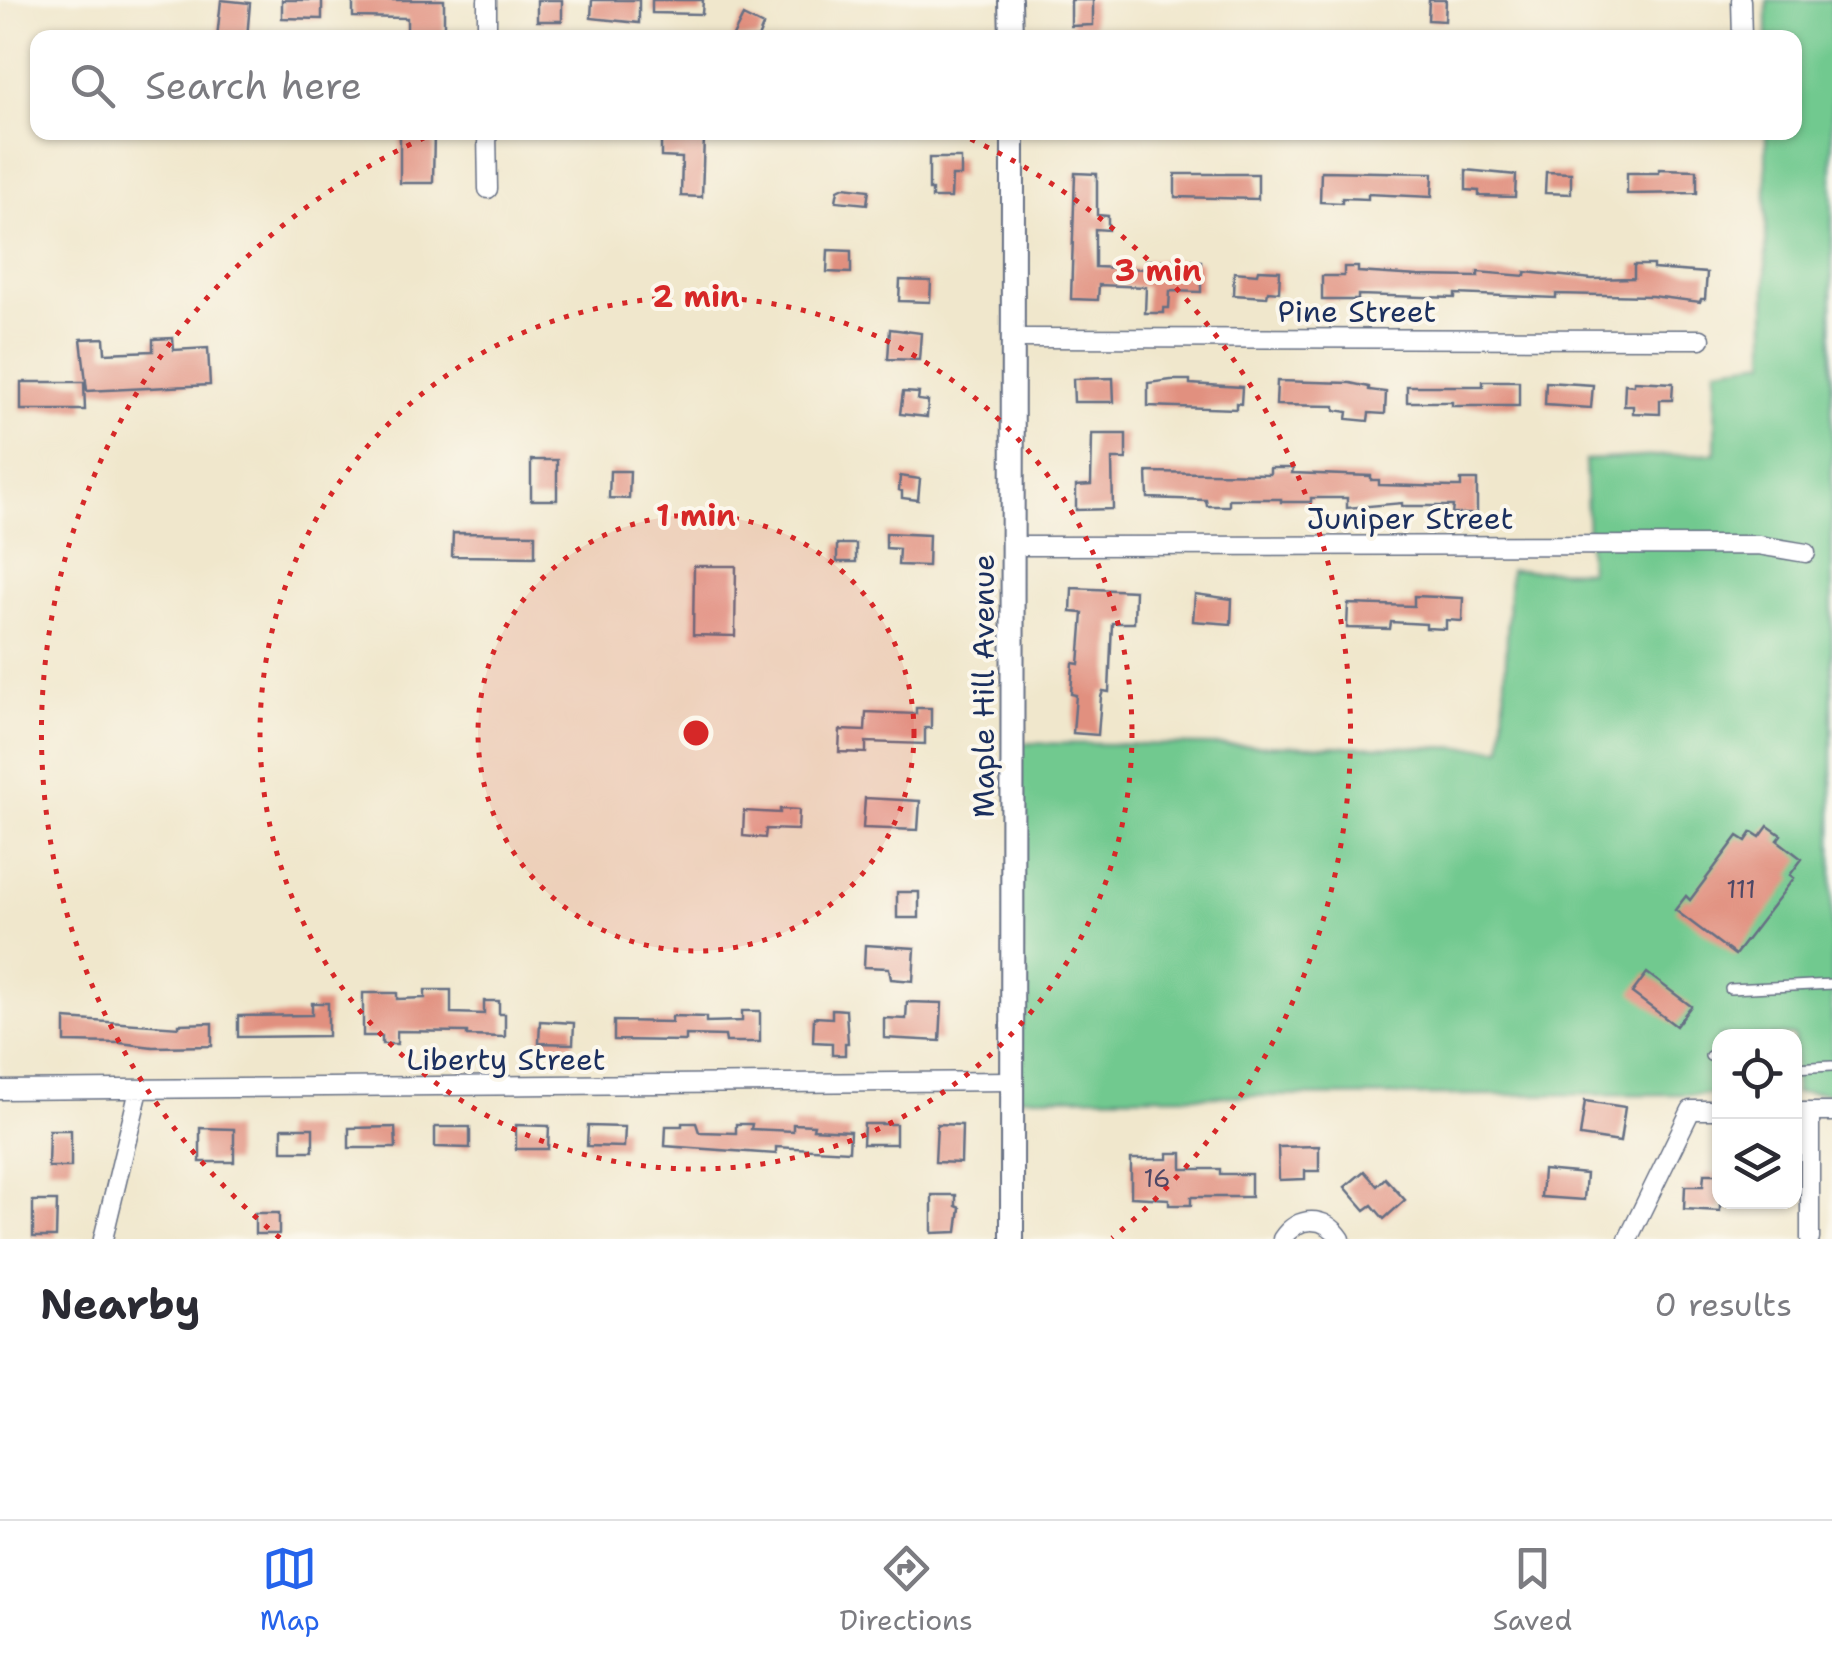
<!DOCTYPE html>
<html lang="en">
<head>
<meta charset="utf-8">
<style>
  :root { --surface:#fff; --page:#f7f7f7; --text:#2b2b33; --muted:#7c7c81; --line:#e1e1e2; --accent:#2563eb }
  body { margin:0; font-family:"Shantell Sans",sans-serif; background:var(--page); color:var(--text) }
  .controls { position:absolute; right:30px; bottom:30px; display:grid; overflow:hidden; border-radius:20px; box-shadow:0 2px 8px #0004 }
  .controls button { width:90px; height:90px; display:grid; place-items:center; padding:0; border:0; border-bottom:2px solid var(--line); background:var(--surface); color:var(--text); font:50px sans-serif }
  .list { margin:0; padding:0; list-style:none }
  h2 { display:flex; justify-content:space-between; align-items:center; height:130px; margin:0; padding:0 40px; font-size:42px }
  h2 small { font-size:32px; font-weight:400; color:var(--muted) }
  .icon { flex:none; width:55px; height:55px; fill:none; stroke:currentColor; stroke-width:2; stroke-linecap:round; stroke-linejoin:round }
  .map { position:relative; flex:none; width:1832px; height:1239px; overflow:hidden }
  .search { position:absolute; background:var(--surface); box-shadow:0 2px 8px #0004; left:30px; right:30px; top:30px; height:110px; display:flex; align-items:center; gap:25px; box-sizing:border-box; padding:0 35px; border-radius:20px; color:var(--muted); font-size:38px }
  .sheet { height:280px; background:var(--surface) }
  nav { display:flex; justify-content:space-around; align-items:center; box-sizing:border-box; height:140px; border-top:2px solid var(--line); background:var(--surface); font-size:28px; color:var(--muted) }
  nav a { display:grid; justify-items:center; gap:5px }
  nav .on { color:var(--accent) }
  .map>svg:first-child { display:block }
  .green { fill:#71c98f; stroke:#467c76; stroke-width:2.5 }
  .building { fill:#e1907f }
  .lines { fill:none; stroke-linecap:round; stroke-linejoin:round }
  .service-casing { stroke:#666f84; stroke-width:12 }
  .minor-casing { stroke:#666f84; stroke-width:21 }
  .tertiary-casing { stroke:#666f84; stroke-width:26 }
  .service { stroke:#fff; stroke-width:9 }
  .minor { stroke:#fff; stroke-width:18 }
  .tertiary { stroke:#fff; stroke-width:22 }
  .ring { fill:none; stroke:#d62828; stroke-width:5; stroke-dasharray:5 10 }
  .labels { text-anchor:middle; dominant-baseline:central; stroke-width:8; stroke-linejoin:round; paint-order:stroke }
  .number-label { font-size:25px; fill:#4c4766 }
  .street-label { font-size:30px; fill:#1b2f5e; stroke:#fbf7ec }
  .centre { fill:#d62828; stroke:#fbf7ec; stroke-width:5 }
  .ring-label { font-size:30px; text-anchor:middle; font-weight:bold; fill:#d62828; stroke:#fbf7ec; stroke-width:8; stroke-linejoin:round; paint-order:stroke }
</style>
</head>
<body>
<div class="map">
<svg width="1832" height="1239" viewBox="0 0 1832 1239">
  <rect width="100%" height="100%" fill="#fbf7ec"/>
  <filter id="ink" filterUnits="userSpaceOnUse"><feTurbulence type="fractalNoise" baseFrequency=".01" numOctaves="2"/><feDisplacementMap in="SourceGraphic" scale="20" xChannelSelector="R" yChannelSelector="G"/><feConvolveMatrix kernelMatrix="1 2 1 2 8 2 1 2 1" color-interpolation-filters="sRGB"/></filter>
  <filter id="wash" filterUnits="userSpaceOnUse"><feTurbulence type="fractalNoise" baseFrequency=".0048" numOctaves="4" result="noise"/><feDisplacementMap in="SourceGraphic" scale="40" xChannelSelector="R" yChannelSelector="G"/><feGaussianBlur stdDeviation="2.25" result="paint"/><feColorMatrix in="noise" values="0 0 0 0 0 0 0 0 0 0 0 0 0 0 0 0 0 1.4 0 .05"/><feComposite in="paint" operator="in"/></filter>
  <g filter="url(#wash)">
    <rect width="100%" height="100%" fill="#f0e7cc"/>
    <path class="green" d="M1767,0H1832V1093H1795L1794,1036H1720L1719,1094L1012,1097L1018,743L1502,748L1510,570L1589,571L1585,460L1715,453L1716,368L1766,361V133L1794,132V38L1767,37Z"/>
    <g id="blocks">
      <path class="building" d="M221,0L250,3L247,38H217Z
        M282,0H322V19L282,18Z
        M353,0H444V37L407,36V18L353,17Z
        M537,0H562V21H537Z
        M592,0H639V23L591,18Z
        M652,0H703L702,14L652,13Z
        M1071,0H1093V25L1071,26Z
        M1429,0H1446L1445,21L1428,20Z
        M743,16L763,26L758,38H732Z
        M400,132H434L433,183H400Z
        M661,134L704,136L702,197L681,196L682,158L661,157Z
        M929,158H961V176H952L951,198H932V190H929Z
        M1659,169L1697,170V193L1627,194V173H1659Z
        M1466,170L1516,175L1515,197L1479,196V191L1466,190Z
        M1321,171L1433,173L1432,197L1368,194V199L1342,198V203L1320,202Z
        M1546,172L1571,173V194L1545,193Z
        M1075,173L1097,174V215L1108,216V230L1095,229V267L1146,269V260L1201,261V292L1170,291L1169,308H1164V313H1145L1146,287L1099,285L1098,300L1071,299Z
        M1175,174H1258V199L1175,197Z
        M844,187L869,190L867,204L836,201L838,190Z
        M828,250L851,251V273L827,272Z
        M1634,265H1653V269L1707,273L1705,299H1701L1700,302L1652,296L1556,294V298L1455,294V298L1358,295V300H1322V276H1344V267H1358V272L1418,276L1478,277V272L1525,276V272L1592,279L1634,278Z
        M1258,270L1280,271L1279,292L1268,291L1267,297L1233,295L1234,272L1257,274Z
        M900,280L931,281L930,302L899,301Z
        M890,329L921,333L919,360L888,359Z
        M104,338L105,353L153,351V339L173,338L174,350L208,348L210,385L87,391L81,339Z
        M1113,378L1114,402H1074L1073,379Z
        M1171,380H1190V384L1242,387L1241,404L1236,403V409L1148,406V383Z
        M1277,381L1350,383L1369,387V390L1386,392L1385,414L1369,413L1368,421L1347,419L1348,412L1335,410V406L1276,405Z
        M1483,381H1519V406H1452V402H1407V386H1483Z
        M1634,381L1673,383L1672,400H1660V414L1633,413V406H1624L1625,384L1634,385Z
        M21,382H84L85,410H21Z
        M1546,382L1593,385L1591,408L1545,405Z
        M903,392L919,393L918,400L928,401L927,417L900,414Z
        M1092,434H1126V459H1112L1113,509L1076,510V486L1091,485Z
        M531,460H557V500H531Z
        M1270,468H1293L1292,473L1371,476V480H1379V485L1453,487H1461V480H1477V514H1452L1453,506H1402V503L1347,508V498H1311V502H1281V499H1229V506H1207L1206,500L1148,498L1147,472L1270,474Z
        M610,471H630L629,499L609,498Z
        M900,476L920,479L918,500L902,498V491L899,490Z
        M453,533L535,534V557L452,556Z
        M886,533L929,535L928,566L898,565L899,549L886,548Z
        M837,544H856V562H837Z
        M694,566H736L735,636L693,635Z
        M1072,588L1135,591L1134,623H1112L1109,692L1103,691L1101,697L1098,735L1073,733L1076,695L1071,694L1073,663L1079,664L1083,613L1071,612Z
        M1195,594L1232,599L1231,624L1193,621Z
        M1414,596L1463,598L1462,621L1446,620V629L1426,628V624L1391,622L1390,629L1347,628L1348,604L1414,606Z
        M916,708H931V728H925V744L866,742V753L839,752L840,730L865,731L866,712L916,714Z
        M865,798L920,801L918,830L863,828Z
        M780,809L799,810L798,830L766,829L765,838L743,836L744,811L780,813Z
        M1768,826L1781,835L1777,840L1802,859L1790,875L1794,878L1735,955L1675,910L1686,896L1690,900L1738,836L1746,841L1752,832L1760,837Z
        M897,892H919V918H897Z
        M865,945L915,948L913,981L891,979L889,968L864,967Z
        M1647,973L1691,1006L1676,1026L1632,993Z
        M425,990H451V1013L484,1014V1001H499V1014H505V1037L467,1036V1032L397,1031V1044H382V1036H363V993H397V999L425,998Z
        M907,1002L942,1003L940,1041L884,1038V1018L906,1019Z
        M312,1003H328V1036L238,1037V1016L312,1015Z
        M832,1009L846,1010L848,1043H845V1055H832V1043L813,1042L814,1017L832,1018Z
        M742,1011H760V1042H726L725,1036L686,1035V1041L614,1040V1021L672,1022V1016L706,1017V1022L742,1021Z
        M65,1019L179,1027V1024L212,1023V1046L153,1047L120,1043L65,1042Z
        M540,1021L574,1023L573,1044L539,1043Z
        M1585,1101L1625,1107L1620,1142L1580,1136Z
        M682,1123H696L699,1132L736,1133V1124H752L751,1129L793,1131V1124L814,1125L813,1129L850,1131L849,1151L776,1147V1154L665,1146L666,1126H682Z
        M864,1124H896V1144H863Z
        M937,1124L962,1125L961,1163L935,1162Z
        M516,1125L549,1126L548,1149H516Z
        M588,1126L625,1127L624,1147L587,1146Z
        M395,1127L396,1148H349V1128Z
        M435,1127H470V1148L435,1147Z
        M200,1128L234,1129V1162H200Z
        M282,1128H313V1151H282Z
        M49,1130H71V1167H48Z
        M1319,1146V1171H1305V1179L1279,1180L1278,1147Z
        M1168,1153H1182V1169H1220V1174H1251V1197H1191V1205H1169V1199L1131,1197V1159H1168Z
        M1543,1170L1586,1174L1584,1200L1541,1197Z
        M1364,1171L1377,1186L1385,1178L1405,1200L1384,1219L1372,1205L1365,1210L1345,1187Z
        M1704,1174H1720V1211L1684,1209L1685,1186H1703Z
        M932,1195H956V1206L960,1208L957,1232L932,1233Z
        M33,1201H57L56,1237H33Z
        M255,1213H279V1234H255Z"/>
    </g>
  </g>
  <g filter="url(#ink)">
    <use href="#blocks" fill-opacity="0" stroke="#666f84" stroke-width="2.5"/>
    <g class="lines">
      <defs>
        <path id="service" d="M1730,989L1832,984
          M1710,1056L1720,1057
          M1794,1068L1832,1066"/>
        <path id="minor" d="M487,0V38
          M1741,0L1742,38
          M487,132L488,189
          M1012,338L1701,339
          M1013,546L1758,545L1806,553
          M0,1090L1012,1081
          M1794,1112H1832
          M103,1239L139,1090
          M1282,1239C1298,1215 1325,1215 1341,1239
          M1628,1239L1691,1110H1720
          M1810,1239V1112"/>
        <path id="tertiary" d="M1010,0L1011,38
          M1012,1239L1013,132"/>
      </defs>
      <use href="#service" class="service-casing"/>
      <use href="#minor" class="minor-casing"/>
      <use href="#tertiary" class="tertiary-casing"/>
      <use href="#service" class="service"/>
      <use href="#minor" class="minor"/>
      <use href="#tertiary" class="tertiary"/>
    </g>
  </g>
  <circle cx="696" cy="733" r="218" fill="#d62828" fill-opacity=".12"/>
  <g class="ring">
    <circle cx="696" cy="733" r="218"/>
    <circle cx="696" cy="733" r="436"/>
    <path d="M280 1238A654 654 0 0 1 435 133M957 133A654 654 0 0 1 1112 1238"/>
  </g>
  <g class="labels">
    <g class="number-label">
      <text x="1741" y="889">111</text>
      <text x="1157" y="1178">16</text>
    </g>
    <g class="street-label">
      <text x="1357" y="311">Pine Street</text>
      <text x="1410" y="518">Juniper Street</text>
      <text transform="translate(983 686) rotate(-90)">Maple Hill Avenue</text>
      <text x="506" y="1059">Liberty Street</text>
    </g>
  </g>
  <circle cx="696" cy="733" r="15" class="centre"/>
  <g class="ring-label">
    <text x="1158" y="281">3 min</text>
    <text x="696" y="307">2 min</text>
    <text x="696" y="526">1 min</text>
  </g>
</svg>
<div class="controls">
<button><svg class="icon" aria-label="locate" viewBox="0 0 24 24"><circle cx="12" cy="12" r="6"/><path d="M12 2v4M12 18v4M2 12h4M18 12h4"/></svg></button>
<button><svg class="icon" aria-label="layers" viewBox="0 0 24 24"><path d="M12 4l9 5-9 5-9-5zM3 14l9 5 9-5"/></svg></button>
</div>
<div class="search"><svg class="icon" aria-label="search" viewBox="0 0 24 24"><circle cx="10" cy="10" r="6"/><path d="M15 15l6 6"/></svg>Search here</div>
</div>
<section class="sheet">
<h2>Nearby<small>0 results</small></h2>
<ul class="list">
</ul>
</section>
<nav>
<a class="on"><svg class="icon" aria-label="map" viewBox="0 0 24 24"><path d="M3 6l6-2 6 2 6-2v14l-6 2-6-2-6 2zM9 4v14M15 6v14"/></svg>Map</a>
<a><svg class="icon" aria-label="directions" viewBox="0 0 24 24"><path d="M12 3l9 9-9 9-9-9zM9 14v-3h6M13 9l2 2-2 2"/></svg>Directions</a>
<a><svg class="icon" aria-label="saved" viewBox="0 0 24 24"><path d="M7 4h10v16l-5-4-5 4z"/></svg>Saved</a>
</nav>
</body>
</html>
